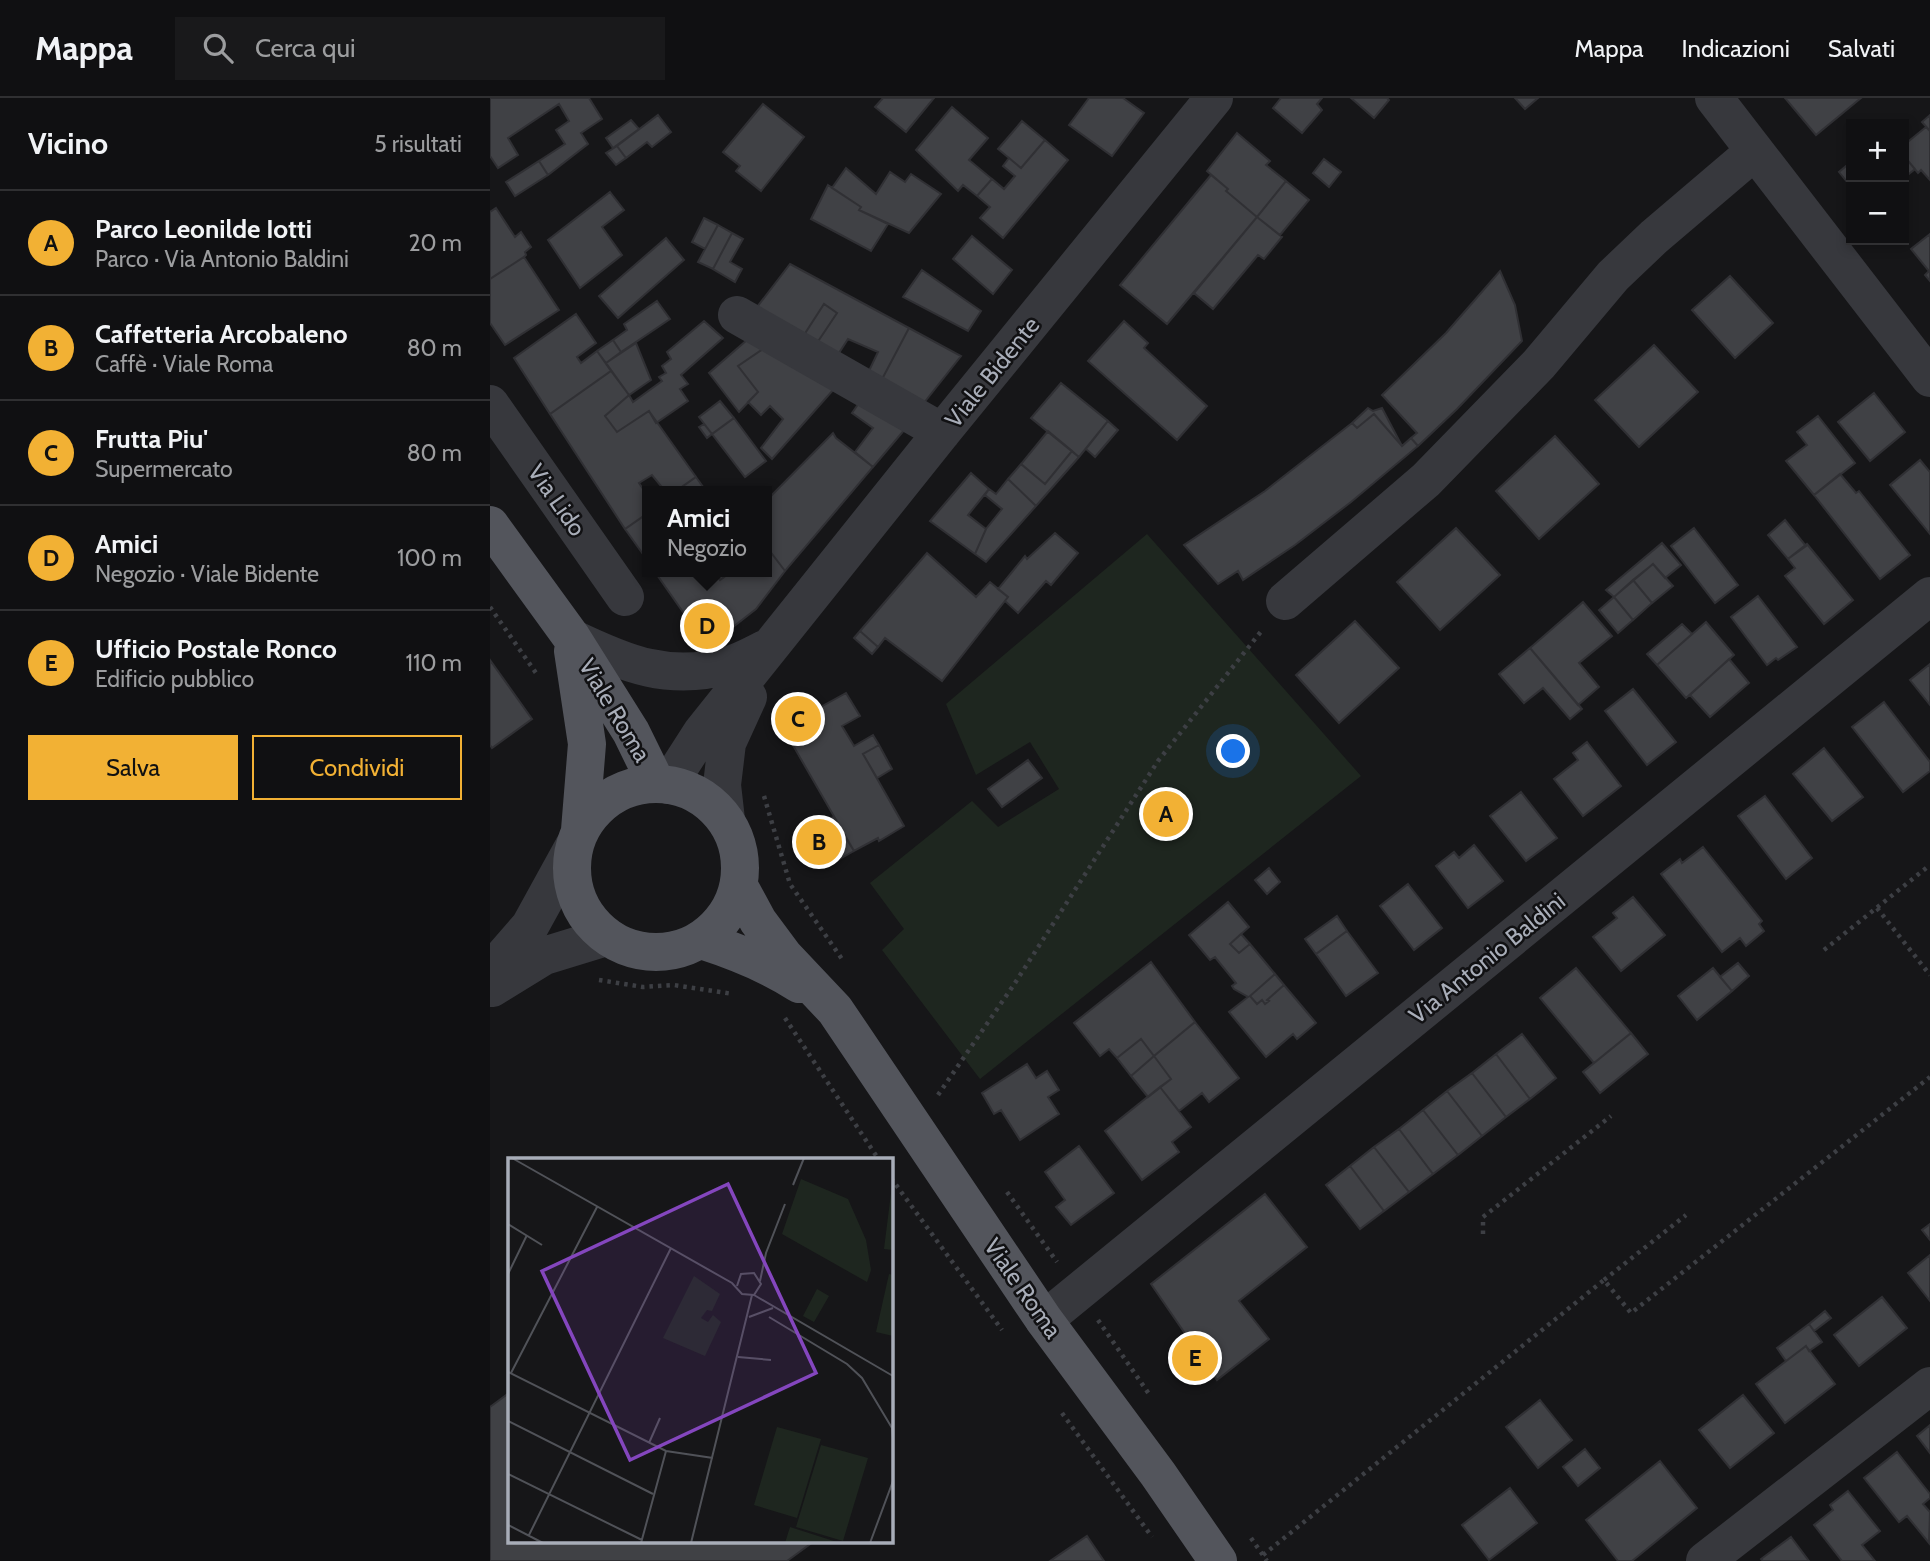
<!DOCTYPE html>
<html lang="it">
<head>
<meta charset="utf-8">
<style>
  :root { --surface:#101012; --page:#19191b; --text:#f1f3f6; --muted:#9c9d9f; --line:#303032; --accent:#f2b134 }
  body { margin:0; font-family:Cabin,sans-serif; background:var(--page); color:var(--text) }
  .controls { position:absolute; right:21px; top:21px; display:grid; overflow:hidden; border-radius:0px; box-shadow:0 4px 10px #0003 }
  .controls button { width:63px; height:63px; display:grid; place-items:center; padding:0; border:0; border-bottom:2px solid var(--line); background:var(--surface); color:var(--text); font:35px sans-serif }
  .you { position:absolute; left:744px; top:654px; width:24px; height:24px; margin:-18px; border:5px solid #fff; border-radius:50%; background:#1a73e8; box-shadow:0 0 0 10px #1a73e833 }
  .badge { display:grid; place-items:center; width:46px; height:46px; border-radius:50%; background:var(--accent); color:#111; font-size:23px; font-weight:700 }
  .pin { position:absolute; translate:-50% -50%; border:4px solid #fff; box-shadow:0 2px 7px #0006 }
  .popup { position:absolute; left:152px; top:388px; width:130px; height:91px; box-sizing:border-box; display:grid; place-content:center; border-radius:0px; background:var(--surface); filter:drop-shadow(0 2px 5px #0005); font-size:23px; white-space:nowrap; color:var(--muted) }
  .popup b { font-size:26px; color:var(--text) }
  .popup::after { content:''; position:absolute; left:50%; top:100%; margin-left:-14px; border:14px solid transparent; border-top-color:var(--surface) }
  .list { margin:0; padding:0; list-style:none }
  h2 { display:flex; justify-content:space-between; align-items:center; height:91px; margin:0; padding:0 28px; font-size:30px }
  h2 small { font-size:23px; font-weight:400; color:var(--muted) }
  .list li { display:grid; grid-template-columns:46px 1fr auto; gap:21px; align-items:center; box-sizing:border-box; height:105px; padding:0 28px; border-top:2px solid var(--line) }
  .list b { display:block; font-size:26px; white-space:nowrap }
  .list p { margin:0; font-size:23px; white-space:nowrap; color:var(--muted) }
  .list em { font-size:23px; font-style:normal; color:var(--muted) }
  .actions { display:flex; gap:14px; padding:21px 28px }
  .actions a { flex:1; padding:16px 0; border:2px solid var(--accent); border-radius:0px; text-align:center; font-size:24px; color:var(--accent) }
  .actions .main { background:var(--accent); color:#111 }
  .icon { flex:none; width:38px; height:38px; fill:none; stroke:currentColor; stroke-width:2; stroke-linecap:round; stroke-linejoin:round }
  .map { position:relative; flex:none; width:1440px; height:1463px; overflow:hidden }
  header { display:flex; align-items:center; gap:42px; box-sizing:border-box; height:98px; padding:0 35px; background:var(--surface); border-bottom:2px solid var(--line) }
  header strong { font-size:33px }
  nav { display:flex; gap:38px; margin-inline-start:auto; font-size:24px }
  .search { width:490px; height:63px; background:var(--page); display:flex; align-items:center; gap:18px; box-sizing:border-box; padding:0 24px; border-radius:0px; color:var(--muted); font-size:26px }
  main { display:flex }
  aside { flex:1; background:var(--surface) }
  .map>svg:first-child { display:block }
  .green { fill:#1e261f }
  .building { fill:#404145; stroke:#303034; stroke-width:2 }
  .lines { fill:none; stroke-linecap:round; stroke-linejoin:round }
  .path { stroke:#3d3f44; stroke-width:4.5; stroke-dasharray:3.5 5; stroke-linecap:butt }
  .minor { stroke:#37383d; stroke-width:38 }
  .major { stroke:#53555c; stroke-width:38 }
  .labels { text-anchor:middle; dominant-baseline:central; stroke-width:5; stroke-linejoin:round; paint-order:stroke }
  .street-label { font-size:24px; fill:#a8adb8; stroke:#111113 }
  .inset-road { fill:none; stroke:#505258; stroke-width:2 }
  .view { fill:#8446be; fill-opacity:0.15; stroke:#8446be; stroke-width:3.5 }
  .inset-edge { fill:none; stroke:#a8adb8; stroke-width:3.5 }
</style>
</head>
<body>
<header>
<strong>Mappa</strong>
<div class="search"><svg class="icon" aria-label="search" viewBox="0 0 24 24"><circle cx="10" cy="10" r="6"/><path d="M15 15l6 6"/></svg>Cerca qui</div>
<nav><a>Mappa</a><a>Indicazioni</a><a>Salvati</a></nav>
</header>
<main>
<aside>
<h2>Vicino<small>5 risultati</small></h2>
<ul class="list">
<li><span class="badge">A</span><div><b>Parco Leonilde Iotti</b><p>Parco · Via Antonio Baldini</p></div><em>20 m</em></li>
<li><span class="badge">B</span><div><b>Caffetteria Arcobaleno</b><p>Caffè · Viale Roma</p></div><em>80 m</em></li>
<li><span class="badge">C</span><div><b>Frutta Piu'</b><p>Supermercato</p></div><em>80 m</em></li>
<li><span class="badge">D</span><div><b>Amici</b><p>Negozio · Viale Bidente</p></div><em>100 m</em></li>
<li><span class="badge">E</span><div><b>Ufficio Postale Ronco</b><p>Edificio pubblico</p></div><em>110 m</em></li>
</ul>
<div class="actions"><a class="main">Salva</a><a>Condividi</a></div>
</aside>
<div class="map">
<svg width="1440" height="1463" viewBox="0 0 1440 1463">
  <rect width="100%" height="100%" fill="#161618"/>
  <path class="green" d="M657,436L871,678L490,981L392,852L414,831L380,785L482,703L508,729L569,691L540,644L486,677L456,606Z"/>
  <path class="building" d="M0,0H99L112,21L91,35L98,46L58,77L49,63L75,46L66,32L79,23L69,6L18,40L28,57L8,70L0,58Z
    M393,0H444L416,34L385,9Z
    M599,0H633L654,15L622,58L579,27Z
    M791,0H832L827,6L832,12L812,35L783,10Z
    M861,0H897L899,2L884,20Z
    M1025,0H1048L1035,11Z
    M1295,0H1371L1326,37Z
    M273,6L314,39L271,93L246,73L250,68L233,54Z
    M462,9L498,40L479,62L502,81L487,98L473,87L468,93L426,52Z
    M168,17L181,34L162,49L157,44L136,60L127,48Z
    M1440,17V33L1432,24Z
    M141,22L149,31L123,50L116,40Z
    M532,23L555,42L531,70L508,51Z
    M1436,29L1440,33V82L1431,72L1428,75L1414,58V47Z
    M747,35L780,63L776,67L796,83L767,119L736,93L738,91L717,73Z
    M555,42L578,62L513,140L490,120L500,109L487,98L502,81L514,91L525,78L513,68L519,60L531,70Z
    M127,48L136,60L126,67L116,55Z
    M1414,58L1425,71L1414,80Z
    M834,61L851,74L839,89L823,75Z
    M49,63L58,77L25,98L16,84Z
    M1361,64V89L1349,74Z
    M356,70L386,96L400,74L415,84L421,76L451,96L419,135L369,112L371,109L342,90Z
    M721,77L738,91L736,93L767,119L677,226L630,187Z
    M796,83L819,102L790,137L767,119Z
    M338,87L371,109L369,112L398,126L381,153L321,121Z
    M120,94L134,112L112,129L132,157L90,190L58,142Z
    M6,110L25,139L31,134L41,149L35,154L36,157L34,159L0,181V114Z
    M767,119L792,139L774,161L768,157L723,211L704,195Z
    M214,120L228,127L215,151L202,144Z
    M228,127L242,135L223,171L208,164Z
    M242,135L253,141L240,164L252,171L245,184L223,171Z
    M1440,136V183L1435,177L1439,173L1421,151Z
    M482,138L522,172L503,196L463,161Z
    M176,140L194,162L128,220L109,198Z
    M34,159L69,212L15,247L0,225V181Z
    M300,166L419,230L390,285L377,277L388,254L358,241L347,258L327,245L347,215L334,206L314,237L264,213Z
    M432,172L491,213L478,233L413,199Z
    M1010,173L1025,207L1032,243L967,311L928,348L921,340L927,335L892,297L956,235Z
    M1240,178L1283,225L1245,260L1202,212Z
    M167,203L180,221L131,254L123,242L137,232L134,226Z
    M334,206L347,215L327,245L314,237Z
    M86,216L106,245L87,259L91,265L107,253L121,273L60,316L24,260Z
    M214,223L233,240L191,277L198,286L190,291L198,303L166,325L159,313L127,334L115,318L139,297L143,304L172,283L169,279L176,275L172,268L181,261L177,254Z
    M634,223L658,245L654,250L717,308L687,342L598,263Z
    M419,230L471,258L433,306L390,285Z
    M123,242L131,254L116,265L107,253Z
    M257,242L273,251L248,268L268,294L249,314L219,275Z
    M146,245L161,282L139,297L116,265Z
    M1164,247L1208,294L1149,349L1105,302Z
    M273,251L344,291L282,361L271,350L293,321L280,308L271,317L258,304L268,294L248,268Z
    M121,273L139,297L115,318L127,334L159,313L206,379L186,393H175L162,377L149,385L158,398V415L135,431L60,316Z
    M571,285L618,323L589,359L541,320Z
    M1384,295L1415,334L1380,363L1348,324Z
    M371,302L416,330L383,369L365,354L383,330L362,315Z
    M230,303L244,320L222,336L209,319Z
    M878,310L883,313L892,310L912,348L884,316L867,330L862,325Z
    M884,316L912,348L921,340L928,348L861,404L805,447L753,482L748,473L728,486L694,447L775,393L862,325L867,330Z
    M1328,318L1365,365L1324,397L1296,363L1317,347L1307,334Z
    M244,320L276,363L255,379L222,336Z
    M618,323L628,332L605,359L596,351Z
    M214,326L222,336L217,340L209,329Z
    M558,333L582,353L555,386L531,366Z
    M343,335L346,340L383,369L295,473L276,448V437L280,434L276,431V403Z
    M1065,338L1109,386L1049,441L1006,393Z
    M582,353L589,359L546,408L518,381L531,366L555,386Z
    M1430,362L1440,374V436L1400,387Z
    M481,375L499,391L478,417L496,431L485,456L440,423Z
    M1350,376L1366,395L1369,393L1420,457L1390,481L1324,397Z
    M206,379L216,393H186Z
    M518,381L546,408L496,464L485,456L496,431L512,411L495,397L499,391L506,396Z
    M158,415V457L155,459L135,431Z
    M1295,422L1316,448L1298,461L1278,437Z
    M966,430L1010,477L950,532L907,484Z
    M1204,430L1248,487L1225,505L1181,448Z
    M565,435L588,455L561,487L556,483L528,515L515,503L518,499L508,491L535,458L537,461Z
    M1172,445L1191,467L1175,480L1163,466L1124,499L1116,492Z
    M1317,446L1363,502L1334,526L1295,478L1305,470L1298,461Z
    M276,448L295,473L266,511L220,547H216L165,474H225L230,482L241,474H276Z
    M437,455L486,499L500,484L518,499L452,583L395,540L388,549L370,533Z
    M1163,466L1183,488L1162,505L1143,482Z
    M225,474H241L230,482Z
    M1143,482L1162,505L1143,522L1124,499Z
    M1268,498L1307,549L1288,562L1286,560L1277,567L1241,519Z
    M1124,499L1143,522L1128,535L1109,512Z
    M1093,504L1122,538L1089,565L1109,589L1088,607L1040,550Z
    M865,523L909,570L849,625L806,577Z
    M1216,524L1244,557L1196,600L1167,567Z
    M1192,526L1202,536L1167,567L1157,556Z
    M370,533L388,549L382,556L364,540Z
    M1040,550L1092,611L1080,621L1053,590L1034,605L1009,576Z
    M1239,561L1259,585L1220,619L1200,597Z
    M0,562L42,621L2,650L0,647Z
    M1440,566V607L1420,582Z
    M1143,591L1186,644L1157,667L1115,613Z
    M356,595L370,618L352,628L364,648L383,637L389,647L373,656L414,728L389,743L388,740L364,753L293,630Z
    M1394,604L1440,664V673L1413,694L1362,629Z
    M1097,644L1131,688L1093,718L1064,681L1088,662L1083,655Z
    M389,647L402,671L387,680L373,656Z
    M1334,650L1373,699L1342,723L1303,676Z
    M538,662L552,680L512,709L498,691Z
    M1031,694L1067,740L1036,763L1000,718Z
    M1275,698L1322,760L1296,781L1248,718Z
    M343,719L364,753L339,767L320,733Z
    M984,747L1013,783L978,810L946,768L964,754L969,760Z
    M1213,749L1272,823L1269,826L1274,833L1256,848L1250,840L1232,854L1171,776L1190,761L1192,765Z
    M779,770L790,784L777,796L765,782Z
    M918,786L952,830L924,852L890,808Z
    M1143,799L1175,837L1131,873L1103,839L1127,820L1123,815Z
    M738,804L759,829L740,846L749,855L760,846L785,876L760,898L767,906L772,902L775,906L779,903L777,902L794,887L826,925L807,941L803,936L776,959L739,914L758,899L744,891L742,888L746,885L725,859L720,862L699,837Z
    M847,818L857,833L826,856L815,841Z
    M857,833L888,875L856,898L826,856Z
    M751,836L760,846L749,855L740,846Z
    M661,864L705,924L664,958L651,941L627,960L619,951L610,958L584,925Z
    M1248,865L1259,878L1242,893L1230,879Z
    M1086,870L1141,935L1104,965L1050,900Z
    M1223,870L1242,893L1207,922L1188,898Z
    M785,876L794,887L777,902L779,903L775,906L772,902L767,906L760,898Z
    M705,924L749,980L719,1004L712,995L689,1013L670,989L681,981L664,958Z
    M1141,935L1158,956L1110,995L1093,974Z
    M1032,936L1066,980L1040,1001L1006,956Z
    M651,941L664,958L641,978L627,960Z
    M1006,956L1040,1001L1016,1019L982,975Z
    M664,958L681,981L658,999L641,978Z
    M537,966L546,980L557,973L569,992L558,999L569,1016L530,1042L511,1012L504,1016L492,995Z
    M982,975L1016,1019L992,1038L957,993Z
    M670,989L701,1029L682,1044L689,1054L652,1082L615,1033Z
    M957,993L992,1038L968,1057L933,1012Z
    M933,1012L968,1057L943,1076L909,1031Z
    M909,1031L943,1076L919,1094L884,1049Z
    M589,1048L624,1095L581,1127L566,1109L575,1102L555,1074Z
    M884,1049L919,1094L894,1113L860,1068Z
    M860,1068L894,1113L870,1131L836,1087Z
    M775,1096L817,1149L749,1203L779,1241L727,1282L661,1186Z
    M1440,1126V1142L1432,1132Z
    M1440,1157V1203L1418,1175Z
    M1392,1199L1417,1230L1369,1268L1344,1237Z
    M1335,1213L1341,1220L1324,1233L1319,1226Z
    M1319,1226L1332,1244L1319,1253L1316,1248L1296,1263L1287,1250Z
    M1316,1248L1345,1286L1295,1325L1266,1286Z
    M19,1295V1444H323L297,1463H0V1309Z
    M1253,1297L1284,1335L1240,1370L1209,1332Z
    M1050,1302L1082,1342L1048,1370L1016,1329Z
    M1440,1327V1355L1427,1338Z
    M1095,1351L1110,1370L1088,1388L1073,1369Z
    M1407,1354L1440,1396V1400L1433,1406L1440,1414L1439,1445L1417,1418L1409,1424L1374,1380Z
    M1170,1363L1207,1410L1142,1463H1128L1096,1422Z
    M1020,1390L1047,1425L999,1462L972,1427Z
    M1358,1393L1390,1433L1372,1447L1385,1463H1352L1324,1427L1343,1412L1340,1407Z
    M597,1438L614,1463H560Z
    M1301,1439L1319,1463H1273L1271,1461Z"/>
  <g class="lines">
    <path class="path" d="M0,509L46,575
      M274,698L300,786L352,861
      M1387,810L1440,877
      M1334,852L1440,767
      M109,882L153,889L184,887L243,896
      M295,920L389,1062
      M448,997L525,885L668,663L773,531
      M401,1080L512,1232
      M517,1094L567,1164
      M993,1136V1119L1121,1018
      M1114,1182L1196,1117
      M608,1222L659,1296
      M572,1315L662,1439
      M761,1440L777,1463
      M773,1457L1114,1182L1141,1215L1440,979"/>
    <path class="minor" d="M1224,0L1440,280
      M247,217L452,334
      M0,306L135,499
      M795,503L936,382L1049,266L1123,178L1164,139L1265,53
      M82,540C136,566 179,584 239,567C253,563 266,555 279,549
      M178,687L212,634L452,334L724,0
      M236,722L232,687L237,645L258,599
      M0,874L40,828L84,748
      M2,890L54,858L116,839
      M554,1222L1440,498
      M1215,1463L1440,1288"/>
    <path class="major" d="M0,427L82,540L141,634L166,685
      M83,553L97,646L90,732
      M82 770a84 84 0 1 1 168 0a84 84 0 1 1-168 0Z
      M249,788L268,823L294,858L345,912L554,1222L668,1376L728,1463
      M211,842C245,853 279,866 309,886"/>
  </g>
  <g class="labels">
    <g class="street-label">
      <text transform="translate(502 274) rotate(-51)">Viale Bidente</text>
      <text transform="translate(67 402) rotate(55)">Via Lido</text>
      <text transform="translate(125 612) rotate(59)">Viale Roma</text>
      <text transform="translate(997 860) rotate(-39)">Via Antonio Baldini</text>
      <text transform="translate(533 1190) rotate(55)">Viale Roma</text>
    </g>
  </g>
  <g transform="translate(18 1060)">
    <rect width="385" height="385" fill="#161618"/>
    <path d="M385,19V92L376,91ZM293,21L340,41L358,82L363,112L359,124L274,76ZM381,116L385,117V178L368,174ZM186,118L212,136L204,153L199,152L193,160L200,164L205,157L213,164L197,198L155,180ZM309,131L321,138L306,164L295,158ZM269,269L313,281L289,360L246,347ZM313,287L360,300L335,383L288,369ZM282,369L332,385H277Z" fill="#1e261f"/>
    <path class="inset-road" d="M4,0L224,125L234,136L246,137M285,27L296,0M0,66L34,87M0,116L19,77M252,123L258,95L277,46M229,128L233,116L246,115L253,126L246,137M246,137L385,218M241,159L265,150M261,159L339,206L354,220L384,270L385,280M230,199L263,202M0,214L158,293L205,300M3,215L89,49M0,263L145,336M141,285L152,260M0,316L134,382M0,367L35,385M21,377L163,90M133,385L158,293M183,385L244,137M362,385L385,323"/>
    <path class="view" d="M220,26L308,215L122,302L34,113Z"/>
    <rect width="385" height="385" class="inset-edge"/>
  </g>
</svg>
<div class="controls">
<button>+</button>
<button>−</button>
</div>
<div class="you"></div>
<div class="pin badge" style="left:676px;top:716px">A</div>
<div class="pin badge" style="left:329px;top:744px">B</div>
<div class="pin badge" style="left:308px;top:621px">C</div>
<div class="pin badge" style="left:217px;top:528px">D</div>
<div class="popup"><b>Amici</b>Negozio</div>
<div class="pin badge" style="left:705px;top:1260px">E</div>
</div>
</main>
</body>
</html>
